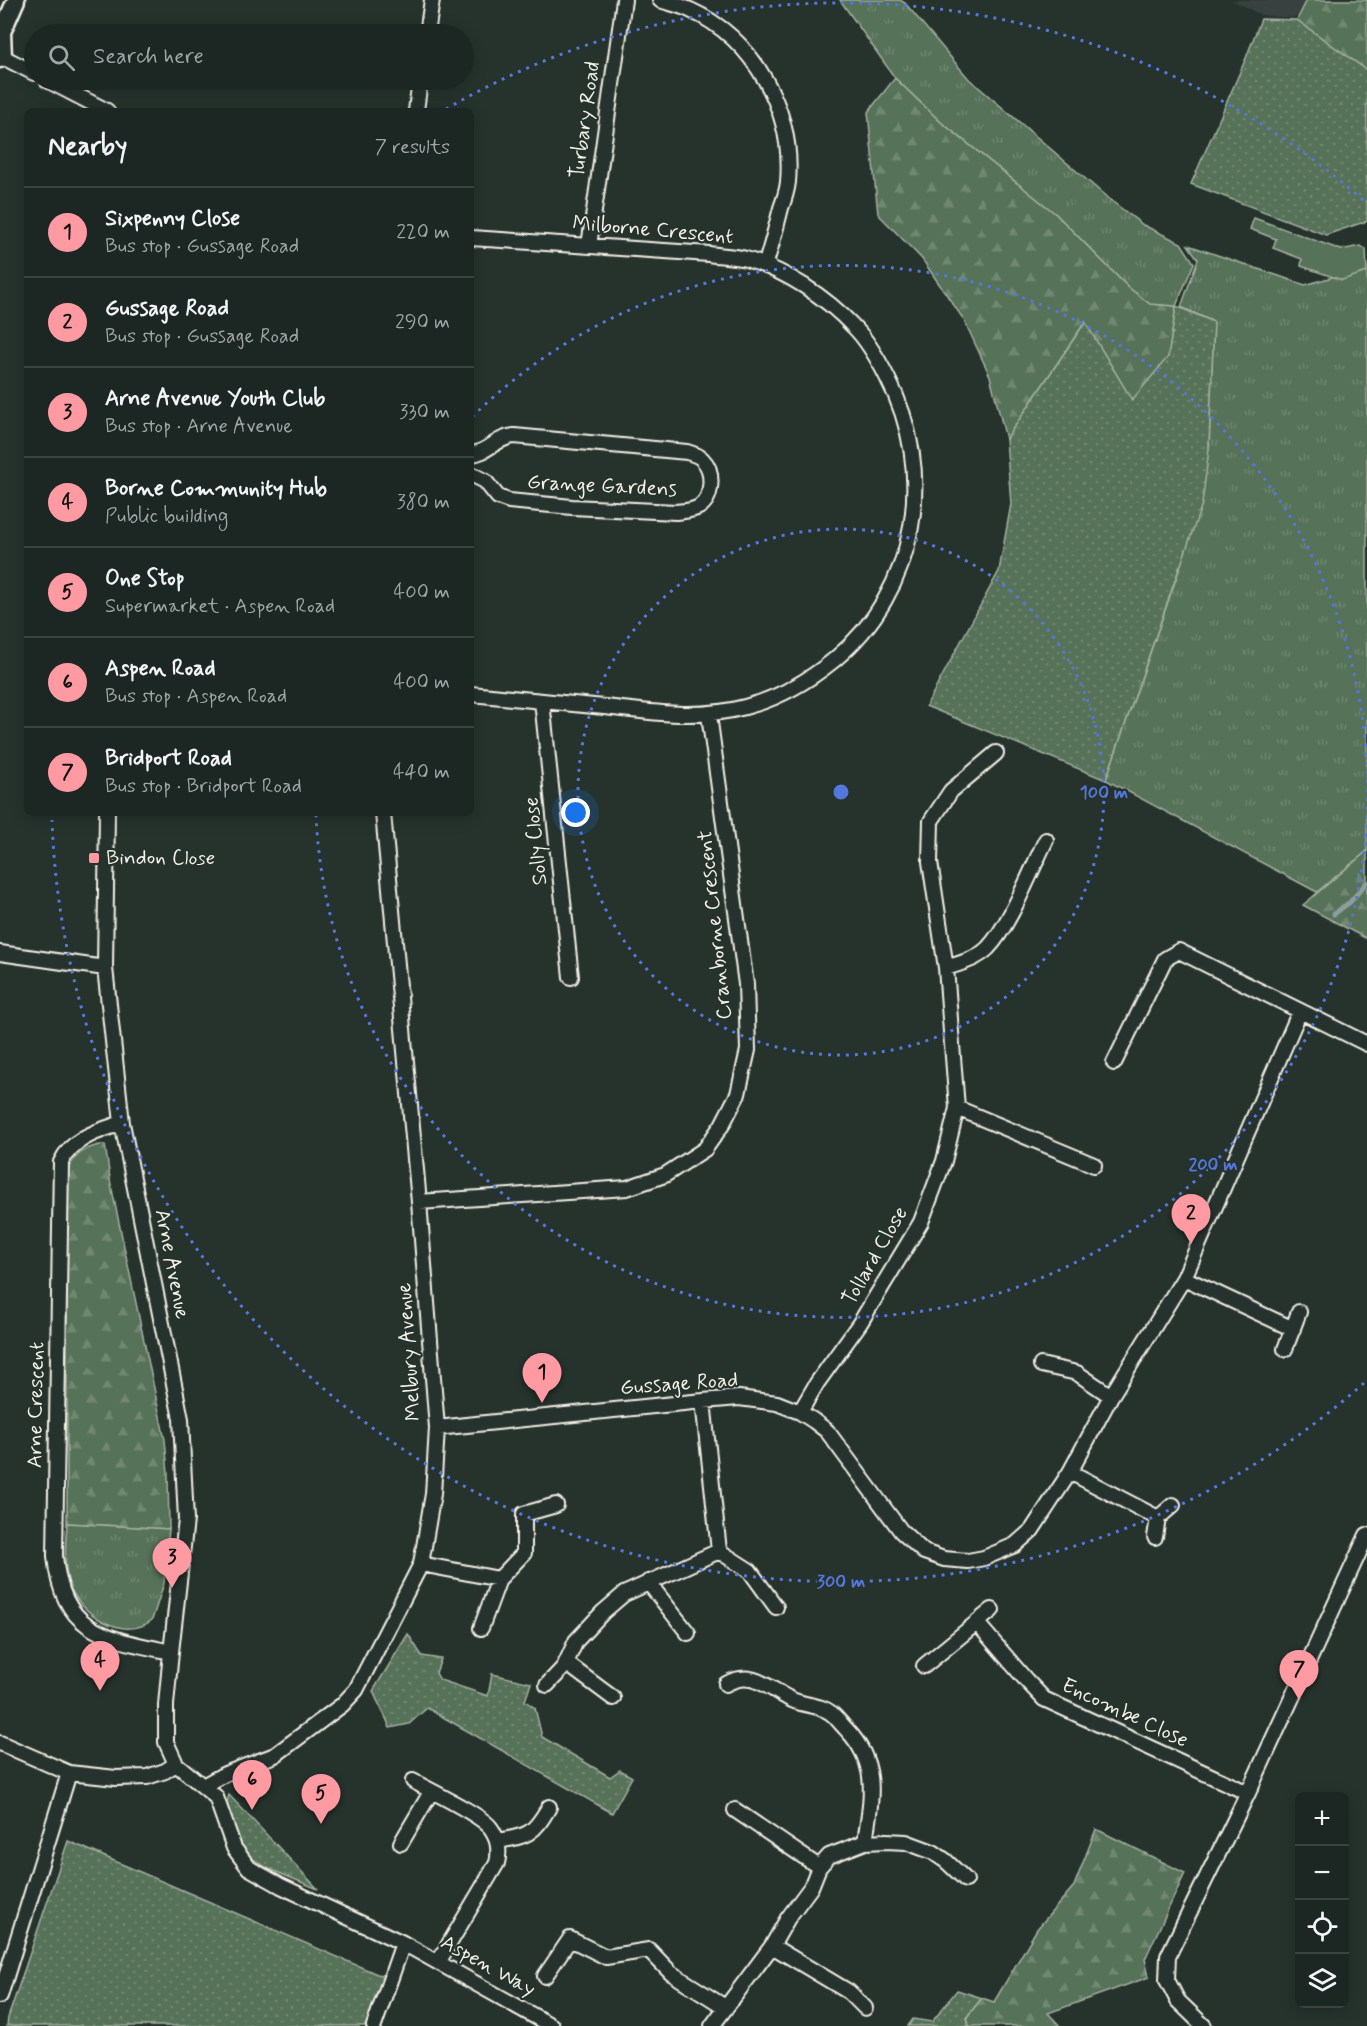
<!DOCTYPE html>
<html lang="en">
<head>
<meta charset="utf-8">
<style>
  :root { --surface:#1c2622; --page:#29322f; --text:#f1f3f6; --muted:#a0a5a5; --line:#3a4340; --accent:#ff9aa2 }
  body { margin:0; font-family:Mynerve,sans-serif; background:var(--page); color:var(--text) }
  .controls { position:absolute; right:18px; bottom:18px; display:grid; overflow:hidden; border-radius:9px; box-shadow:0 3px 15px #0003 }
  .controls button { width:54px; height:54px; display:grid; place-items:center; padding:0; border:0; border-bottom:2px solid var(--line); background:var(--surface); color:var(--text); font:30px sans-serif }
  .you { position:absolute; left:576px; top:813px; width:21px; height:21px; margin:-15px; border:4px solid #fff; border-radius:50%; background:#1a73e8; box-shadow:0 0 0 9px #1a73e833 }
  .badge { display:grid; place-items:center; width:39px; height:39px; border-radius:50%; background:var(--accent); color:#111; font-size:20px; font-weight:700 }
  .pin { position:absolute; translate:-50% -50px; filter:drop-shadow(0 2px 3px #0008) }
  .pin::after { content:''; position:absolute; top:32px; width:21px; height:18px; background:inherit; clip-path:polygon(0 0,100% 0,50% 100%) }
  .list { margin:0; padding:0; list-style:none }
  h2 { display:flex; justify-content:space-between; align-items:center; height:78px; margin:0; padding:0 24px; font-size:26px }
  h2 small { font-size:20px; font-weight:400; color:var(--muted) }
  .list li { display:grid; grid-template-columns:39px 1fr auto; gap:18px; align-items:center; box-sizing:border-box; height:90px; padding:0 24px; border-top:2px solid var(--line) }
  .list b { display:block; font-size:22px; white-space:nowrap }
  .list p { margin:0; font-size:20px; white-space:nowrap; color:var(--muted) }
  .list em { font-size:20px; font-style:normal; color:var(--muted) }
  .icon { flex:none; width:33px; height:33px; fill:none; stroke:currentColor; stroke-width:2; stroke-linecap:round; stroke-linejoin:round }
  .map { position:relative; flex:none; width:1367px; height:2026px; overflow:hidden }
  .search { position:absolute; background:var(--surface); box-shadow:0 3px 15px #0003; left:24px; top:24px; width:450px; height:66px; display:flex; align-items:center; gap:15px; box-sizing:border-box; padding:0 21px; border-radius:33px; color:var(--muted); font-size:22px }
  .panel { position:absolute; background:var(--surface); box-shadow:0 3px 15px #0003; left:24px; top:108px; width:450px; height:708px; border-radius:9px }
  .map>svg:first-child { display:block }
  .built { fill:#39403f }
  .grass { fill:url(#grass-dots); stroke:#a5b2a0; stroke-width:1.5 }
  .forest { fill:url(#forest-firs); stroke:#a5b2a0; stroke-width:1.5 }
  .park { fill:url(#park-tufts); stroke:#a5b2a0; stroke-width:1.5 }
  .pitch { fill:#567259; stroke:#a5b2a0; stroke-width:1.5 }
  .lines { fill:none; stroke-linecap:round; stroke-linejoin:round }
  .stream { stroke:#8c9f9f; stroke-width:5 }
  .minor-casing { stroke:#f4f1e8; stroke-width:18 }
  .tertiary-casing { stroke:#f4f1e8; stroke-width:21 }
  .minor { stroke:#26332d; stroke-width:14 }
  .tertiary { stroke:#26332d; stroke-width:16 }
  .ring { fill:none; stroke:#5377dc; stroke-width:3; stroke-dasharray:3 6 }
  .poi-dot { fill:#ff9aa2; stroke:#26332d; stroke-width:2 }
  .labels { text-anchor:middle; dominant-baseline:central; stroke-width:4.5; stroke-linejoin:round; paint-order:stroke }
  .street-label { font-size:21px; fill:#f4f1e8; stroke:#26332d }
  .poi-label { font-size:21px; fill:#f4f1e8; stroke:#26332d; text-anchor:start }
  .centre { fill:#5377dc; stroke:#26332d; stroke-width:3 }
  .ring-label { font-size:18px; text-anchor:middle; font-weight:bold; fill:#5377dc; stroke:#26332d; stroke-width:4.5; stroke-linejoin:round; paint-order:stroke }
</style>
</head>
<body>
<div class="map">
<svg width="1367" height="2026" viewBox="0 0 1367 2026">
  <defs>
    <pattern id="grass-dots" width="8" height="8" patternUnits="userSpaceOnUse" patternTransform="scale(1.5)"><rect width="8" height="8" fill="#567259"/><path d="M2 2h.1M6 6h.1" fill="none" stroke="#6f8771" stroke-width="1.8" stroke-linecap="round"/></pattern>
    <pattern id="forest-firs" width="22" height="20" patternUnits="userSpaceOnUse" patternTransform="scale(1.5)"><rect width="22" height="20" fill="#567259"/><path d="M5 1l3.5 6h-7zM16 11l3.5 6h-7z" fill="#6f8771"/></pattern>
    <pattern id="park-tufts" width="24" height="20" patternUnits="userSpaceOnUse" patternTransform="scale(1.5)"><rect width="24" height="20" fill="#567259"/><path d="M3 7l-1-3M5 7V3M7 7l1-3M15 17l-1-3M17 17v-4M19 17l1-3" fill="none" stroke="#6f8771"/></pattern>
  </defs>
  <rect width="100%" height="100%" fill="#26332d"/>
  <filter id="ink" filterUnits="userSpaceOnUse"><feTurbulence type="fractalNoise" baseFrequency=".0167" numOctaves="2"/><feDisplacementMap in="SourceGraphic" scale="12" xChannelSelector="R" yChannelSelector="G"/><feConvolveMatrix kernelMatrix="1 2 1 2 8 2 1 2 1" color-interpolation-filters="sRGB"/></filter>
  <g filter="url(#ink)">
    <path class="built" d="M1232,0H1308L1299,16L1292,18L1261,15Z"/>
    <path class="grass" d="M1261,19L1297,20L1367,70V221L1326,235L1191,184L1246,58Z
      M1176,306L1214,322L1209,449L1247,512L1180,566L1106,780L926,706L999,571L1011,504L1006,439L1085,322L1168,357Z
      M408,1634L422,1656L441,1659L436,1673L440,1680L488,1696L492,1674L531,1683L525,1701L535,1708L542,1737L610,1777L620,1770L632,1777L612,1813L427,1708L409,1724L390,1728C385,1714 378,1704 373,1691Z
      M229,1795L318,1889L267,1868L247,1855L237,1836L226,1805Z
      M68,1841L377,1974L388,1976L371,2026H7L8,2018Z
      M957,1990L982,1998L967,2017L969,2026H908L913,2019L932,2022Z"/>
    <path class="forest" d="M1307,0H1367V70L1297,20Z
      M895,78L941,122L1056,214L1128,287L1150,304L1176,306L1168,357L1132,400L1085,322L1006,439L990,376L964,320L922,259L878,214L868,112Z
      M1367,851V939L1303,905Z
      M99,1145H105L111,1185L165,1440L168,1473L169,1529L67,1523V1173C73,1156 82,1149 99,1145Z
      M1096,1829L1185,1873L1145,1959L1149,1977L1048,2013L1060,2026H969L967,2017L982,1998L994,2002L1037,1929L1074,1886Z"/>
    <path class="park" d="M840,0H900L905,3L969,79L1109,199L1143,225L1181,243L1194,263L1176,306L1150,304L1128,287L1056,214L941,122L895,78Z
      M1188,245L1305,285L1367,267V851L1317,892L1106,780L1202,504L1209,449L1214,322L1181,307L1198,259Z
      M67,1523L169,1529L164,1583L152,1620C124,1643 78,1613 69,1584C63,1564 66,1542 67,1523Z"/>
    <path class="pitch" d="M1254,218L1341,250L1360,246L1366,249L1367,272L1342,280L1301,266L1302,259L1273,248L1276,239L1250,229Z"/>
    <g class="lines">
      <path class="stream" d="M1334,914L1350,902L1367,882"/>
      <defs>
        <path id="minor" d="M660,0C669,3 680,5 690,10C755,39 794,112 788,182C787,191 784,200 781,208C776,228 771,247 765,266
          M427,34L432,0
          M3,57L34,73
          M47,80L107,111
          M416,111L420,80
          M471,238L709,254C721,256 734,256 746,259C786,271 825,296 854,327C868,341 878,359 887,377C937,472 918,591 834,660C808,681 777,699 745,707C698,720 651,712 604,707C560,703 515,698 471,694
          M589,246L624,0
          M471,454C488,453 495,438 514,436L687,452C693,454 699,455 703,460C714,471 713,498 699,507C692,511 684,511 676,512L572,507L509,501L498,497L485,481L471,474
          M542,701L571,977
          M107,813L105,968L122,1123L181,1419L186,1520L171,1652L166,1705V1742L176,1764L216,1797L234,1848L249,1868L281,1886L403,1943L374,2026
          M0,953L105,968
          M946,968C961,963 977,959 988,948C1010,925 1031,870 1046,840
          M1114,1063L1165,959L1179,951L1367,1044
          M957,1108L1094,1165
          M122,1123C99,1131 73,1137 61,1162L55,1556C62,1633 105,1638 171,1652
          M419,1202L627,1188L665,1175L705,1149L722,1125L738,1094L748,1050L746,984L709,715
          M1184,1278L1293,1329
          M1285,1349L1299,1312
          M1041,1365L1077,1373L1111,1396
          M800,1412L817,1383L860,1323L921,1222L944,1161L957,1108L946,968L930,862L931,821L951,791L996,753
          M437,1428L703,1401L739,1398L777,1403L800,1412L814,1421L827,1431L901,1531L924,1552L944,1559L968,1561L984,1558L1015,1545L1032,1530L1070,1472L1111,1396L1184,1278L1300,1011
          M1070,1472L1158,1518
          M1155,1537L1158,1518L1173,1505
          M719,1551L750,1571L776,1607
          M421,1564L499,1579L481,1628
          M499,1579L524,1553V1514L556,1505
          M648,1582L688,1633
          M977,1623L1026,1680L1044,1699L1248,1793
          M566,1663L613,1698
          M924,1666L992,1610
          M726,1684C751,1670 766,1686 788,1698C801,1706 820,1704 831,1713C837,1718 842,1725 847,1730C880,1765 871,1799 865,1842
          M547,1685L564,1667L576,1641L603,1612L624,1594L719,1551L703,1401
          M0,1743L69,1773L116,1778L147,1777L165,1771L176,1764
          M413,1781C431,1791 479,1814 490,1827C498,1837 500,1851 497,1863L439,1961
          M203,1786L225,1774L275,1755L342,1705L356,1690L421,1564L433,1494L437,1428L419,1202L383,813
          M735,1810L819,1867
          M497,1841C528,1836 533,1835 549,1807
          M401,1843L431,1792
          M403,1943L552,2026
          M772,1946L849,1992L865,2008
          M545,1976L570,1939L606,1957L649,1950L671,1973L725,2007
          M0,1996L69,1773
          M712,2026L772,1946L788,1918L811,1887L819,1867L829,1856L865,1842L886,1841L906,1842L933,1852L946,1861L966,1880
          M1204,2026L1178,2001L1167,1980L1168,1956L1248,1793L1367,1535"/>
        <path id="tertiary" d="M0,59L3,57L2,32L16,0"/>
      </defs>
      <use href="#minor" class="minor-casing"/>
      <use href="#tertiary" class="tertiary-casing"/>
      <use href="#minor" class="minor"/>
      <use href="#tertiary" class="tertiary"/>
    </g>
  </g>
  <g class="ring">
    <circle cx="841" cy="792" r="263"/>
    <path d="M472 417A526 526 0 1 1 316 815"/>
    <path d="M1364 1383A789 789 0 0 1 52 820M446 109A789 789 0 0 1 1364 201"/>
  </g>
  <rect class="poi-dot" x="88" y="852" width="12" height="12" rx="3"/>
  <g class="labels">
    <g class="street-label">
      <text transform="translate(585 120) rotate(-82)">Turbary Road</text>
      <text transform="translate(653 230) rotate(5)">Milborne Crescent</text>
      <text transform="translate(602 486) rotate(3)">Grange Gardens</text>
      <text transform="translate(536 841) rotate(-96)">Solly Close</text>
      <text transform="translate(715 925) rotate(-96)">Cranborne Crescent</text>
      <text transform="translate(875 1256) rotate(-60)">Tollard Close</text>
      <text transform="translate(172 1264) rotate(79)">Arne Avenue</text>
      <text transform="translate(409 1352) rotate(-94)">Melbury Avenue</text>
      <text transform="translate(679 1384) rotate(-4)">Gussage Road</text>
      <text transform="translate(36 1405) rotate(-89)">Arne Crescent</text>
      <text transform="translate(1125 1713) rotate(25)">Encombe Close</text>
      <text transform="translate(488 1966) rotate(29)">Aspen Way</text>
    </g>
    <g class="poi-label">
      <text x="106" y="858">Bindon Close</text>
    </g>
  </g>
  <circle cx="841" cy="792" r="9" class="centre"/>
  <g class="ring-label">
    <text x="1104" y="798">100 m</text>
    <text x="1213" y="1170">200 m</text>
    <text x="841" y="1587">300 m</text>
  </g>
</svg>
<div class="controls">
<button>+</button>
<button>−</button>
<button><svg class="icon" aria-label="locate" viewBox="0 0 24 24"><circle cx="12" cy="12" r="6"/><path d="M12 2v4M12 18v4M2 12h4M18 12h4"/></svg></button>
<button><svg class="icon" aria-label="layers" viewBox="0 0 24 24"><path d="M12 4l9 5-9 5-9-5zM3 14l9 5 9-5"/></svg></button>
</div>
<div class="you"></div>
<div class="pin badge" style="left:542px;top:1403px">1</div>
<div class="pin badge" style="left:1191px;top:1244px">2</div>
<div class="pin badge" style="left:172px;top:1588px">3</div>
<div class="pin badge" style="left:100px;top:1691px">4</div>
<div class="pin badge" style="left:321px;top:1824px">5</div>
<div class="pin badge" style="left:252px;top:1810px">6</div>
<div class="pin badge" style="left:1299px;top:1700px">7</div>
<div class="search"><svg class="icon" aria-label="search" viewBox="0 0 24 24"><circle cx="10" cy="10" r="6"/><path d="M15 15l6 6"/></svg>Search here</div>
<section class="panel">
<h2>Nearby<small>7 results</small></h2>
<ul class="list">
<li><span class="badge">1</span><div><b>Sixpenny Close</b><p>Bus stop · Gussage Road</p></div><em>220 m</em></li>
<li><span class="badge">2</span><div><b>Gussage Road</b><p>Bus stop · Gussage Road</p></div><em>290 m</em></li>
<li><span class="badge">3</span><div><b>Arne Avenue Youth Club</b><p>Bus stop · Arne Avenue</p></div><em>330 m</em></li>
<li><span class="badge">4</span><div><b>Borne Community Hub</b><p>Public building</p></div><em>380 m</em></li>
<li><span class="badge">5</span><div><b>One Stop</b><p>Supermarket · Aspen Road</p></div><em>400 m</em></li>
<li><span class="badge">6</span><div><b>Aspen Road</b><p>Bus stop · Aspen Road</p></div><em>400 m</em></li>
<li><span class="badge">7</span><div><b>Bridport Road</b><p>Bus stop · Bridport Road</p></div><em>440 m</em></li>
</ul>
</section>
</div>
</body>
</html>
